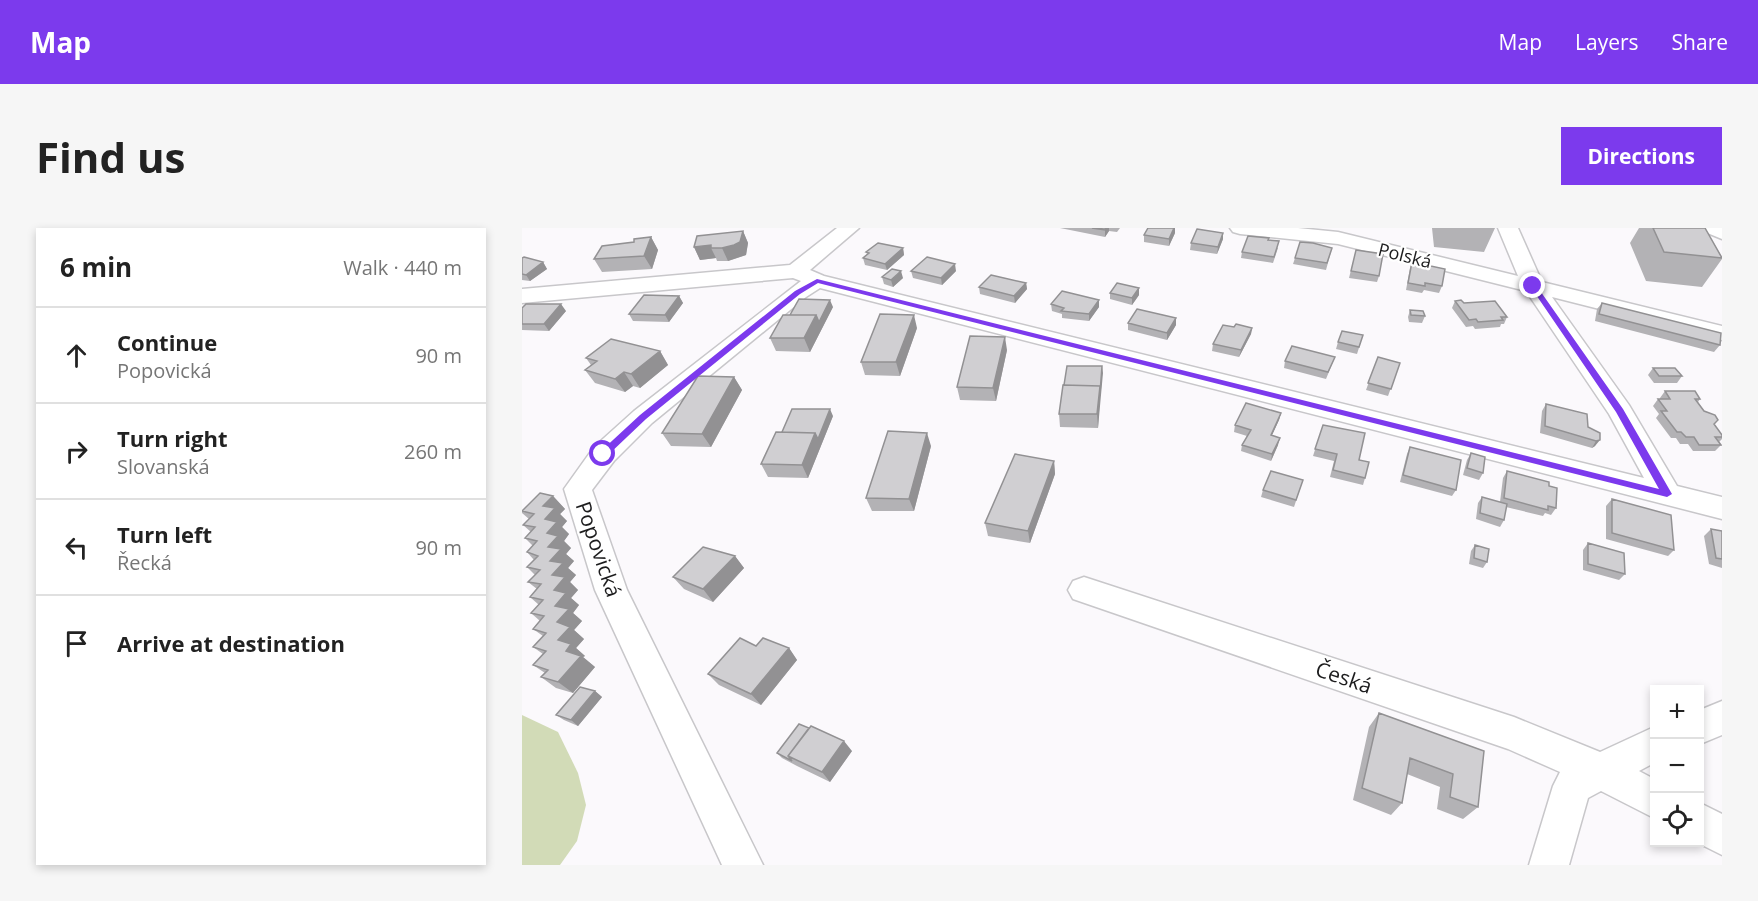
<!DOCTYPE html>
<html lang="en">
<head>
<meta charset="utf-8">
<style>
  :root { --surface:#fff; --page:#f6f6f6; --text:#222; --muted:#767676; --line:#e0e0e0; --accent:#7c3aed }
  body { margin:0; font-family:"Open Sans",sans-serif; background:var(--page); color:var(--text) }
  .controls { position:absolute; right:18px; bottom:18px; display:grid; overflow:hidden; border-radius:0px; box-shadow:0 3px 9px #0003 }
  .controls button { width:54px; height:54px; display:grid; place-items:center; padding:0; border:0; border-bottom:2px solid var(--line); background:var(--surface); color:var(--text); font:30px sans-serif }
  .stop { position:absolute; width:18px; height:18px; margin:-14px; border:4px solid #7c3aed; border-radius:50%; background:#fff }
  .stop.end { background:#7c3aed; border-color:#fff; box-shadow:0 2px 6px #0008 }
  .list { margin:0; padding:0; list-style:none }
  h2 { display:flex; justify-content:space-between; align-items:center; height:78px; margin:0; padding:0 24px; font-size:26px }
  h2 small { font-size:20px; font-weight:400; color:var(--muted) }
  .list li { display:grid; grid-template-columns:39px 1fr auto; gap:18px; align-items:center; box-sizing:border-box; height:96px; padding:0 24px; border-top:2px solid var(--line) }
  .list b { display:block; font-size:22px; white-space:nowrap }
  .list p { margin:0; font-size:20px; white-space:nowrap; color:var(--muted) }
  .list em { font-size:20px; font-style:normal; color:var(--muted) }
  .icon { flex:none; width:33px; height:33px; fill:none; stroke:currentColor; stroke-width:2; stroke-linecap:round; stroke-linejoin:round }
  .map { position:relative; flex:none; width:1200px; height:637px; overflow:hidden; border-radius:0px }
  header { display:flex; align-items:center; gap:36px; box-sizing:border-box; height:84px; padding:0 30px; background:var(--accent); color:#fff }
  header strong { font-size:28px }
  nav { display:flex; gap:33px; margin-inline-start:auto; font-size:21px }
  .intro { display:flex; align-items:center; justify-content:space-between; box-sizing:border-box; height:144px; padding:0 36px }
  h1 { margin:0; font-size:42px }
  .button { padding:15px 27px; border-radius:0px; background:var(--accent); color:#fff; font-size:21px; font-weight:700 }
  main { display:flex; gap:36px; padding:0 36px }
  aside { flex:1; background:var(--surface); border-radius:0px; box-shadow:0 3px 9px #0003 }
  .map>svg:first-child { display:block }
  .green { fill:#d2dbb7 }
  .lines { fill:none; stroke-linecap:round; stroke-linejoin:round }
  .street-casing { stroke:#c8c7ca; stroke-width:3 }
  .street { fill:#fff; fill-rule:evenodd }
  .wall { fill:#b3b2b5 }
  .shaded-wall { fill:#929193 }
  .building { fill:#d0cfd2; stroke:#929193; stroke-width:1.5 }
  .route { fill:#7c3aed }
  .labels { text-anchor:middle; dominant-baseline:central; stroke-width:4.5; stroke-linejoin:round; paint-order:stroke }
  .far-street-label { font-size:18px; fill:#1c1c1d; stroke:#fff }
  .street-label { font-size:21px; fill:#1c1c1d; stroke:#fff }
</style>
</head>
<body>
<header>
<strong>Map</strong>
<nav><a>Map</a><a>Layers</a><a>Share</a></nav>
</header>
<div class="intro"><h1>Find us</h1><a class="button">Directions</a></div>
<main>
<aside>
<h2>6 min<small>Walk · 440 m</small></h2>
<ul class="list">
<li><svg class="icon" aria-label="ahead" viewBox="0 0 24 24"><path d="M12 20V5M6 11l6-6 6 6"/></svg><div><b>Continue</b><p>Popovická</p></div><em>90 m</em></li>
<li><svg class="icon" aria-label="right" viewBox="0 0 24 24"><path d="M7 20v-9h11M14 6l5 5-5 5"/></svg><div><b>Turn right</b><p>Slovanská</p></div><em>260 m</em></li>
<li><svg class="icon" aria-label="left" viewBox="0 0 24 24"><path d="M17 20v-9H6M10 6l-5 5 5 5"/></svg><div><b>Turn left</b><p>Řecká</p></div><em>90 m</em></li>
<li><svg class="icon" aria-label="arrive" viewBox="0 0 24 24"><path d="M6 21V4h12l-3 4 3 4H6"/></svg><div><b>Arrive at destination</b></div></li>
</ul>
</aside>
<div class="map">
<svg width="1200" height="637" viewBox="0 0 1200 637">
  <rect width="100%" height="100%" fill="#fbf9fc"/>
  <path class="green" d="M0,487L36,504L56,545L64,577L55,613L38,637H0Z"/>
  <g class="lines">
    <defs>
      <path id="street" d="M315,0H337L288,42L302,48L1122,250L1087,186L1004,63L816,16L718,6L711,4L708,0H776L816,4L996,48L976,0H996L1020,54L1200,98V112L1030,69L1107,177L1155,258L1200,269V291L298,60L284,69L130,195L92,233L70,262L105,362L241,637H200L73,362L42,261L72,219L112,183L279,53L271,50L0,75V61L268,37Z
        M1180,0H1200V11L1183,4Z
        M562,349L992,489L1078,524L1132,499V535L1117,543L1132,551V590L1079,563L1066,570L1047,637H1007L1031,558L1038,544L986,521L551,371L546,362L551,353Z
        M1200,473V507L1178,516V482Z
        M1178,575L1200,586V627L1174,614H1178Z"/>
    </defs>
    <use href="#street" class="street-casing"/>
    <use href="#street" class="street"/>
  </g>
  <path class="wall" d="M538,0H598L595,4L587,3L583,9Z
    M910,0H973L962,24L912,19Z
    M1117,0H1183L1200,29V31L1180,59L1124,53L1108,15Z
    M221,3L226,15L224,27L206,33H195L194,30L178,32L172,19Z
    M653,5L647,18L622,14V7Z
    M701,5V11L695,26L668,22L669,15Z
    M129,9L136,22L130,41L80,44L72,31L112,14Z
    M746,12L756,20L751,35L719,30L720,24Z
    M381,20L382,27L365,42L343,37L341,30L345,26L344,24Z
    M810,20L804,42L771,36L773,30Z
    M834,22L857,48L855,54L827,50Z
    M0,30L21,34L25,41L8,53L0,52Z
    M890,34L920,58L917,65L902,62L900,65L884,62L888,40Z
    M389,43H434L420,57L391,50Z
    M360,49L381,50L371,59L362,56Z
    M504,55L505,61L493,75L458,66L457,59Z
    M617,60V67L610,77L588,71V65Z
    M157,68L161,75L147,94L111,93L107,86Z
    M577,72V79L567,93L540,90V86L530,83L529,76Z
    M933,73L942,75L985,89L982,96H979L978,99L953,101L951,98L944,99L930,80Z
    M1080,75L1198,117L1192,124L1073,93L1075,81Z
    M311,79L288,124L254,123L248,110L268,87Z
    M0,80L44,83L27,103L0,102Z
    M888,82L903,88L900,95L887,94L886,89Z
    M654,90V97L645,112L606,102V95Z
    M712,99L730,100L729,106L717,129L690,123L691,116Z
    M395,100L378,148L343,147L339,134Z
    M841,107L835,126L814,121L816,114Z
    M485,122L474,173L438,172L435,159Z
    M138,123L146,137L118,160L111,158L103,164L73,155L63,142L69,137L64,130Z
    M813,129L804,151L762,140L763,133Z
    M856,129L878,135L866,168L844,162Z
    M580,138L576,200L538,199L537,186L542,157Z
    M1131,140L1160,148L1155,155H1132L1126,147Z
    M212,149L220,162L189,219L149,218L140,205Z
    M1143,163L1178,171L1176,174L1182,183L1196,192L1192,197L1200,207V211L1197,214L1199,217L1193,223H1171L1166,216H1158L1154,210H1149L1134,190L1137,186L1131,178L1136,171H1138V170Z
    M1024,176L1066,199L1078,205L1073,218L1070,220L1018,205L1020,183Z
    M759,185L757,192L750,207L756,217L749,233L719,223L720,217L725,208L712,204L713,197Z
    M311,188L286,250L246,249L239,236L260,204Z
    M801,197L837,232L843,250L841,257L808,249L812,233L791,228Z
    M409,218L392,283H350L344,270Z
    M888,219L934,262L930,268L878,254L885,226Z
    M949,225L961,245L957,252L941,247L945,232Z
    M532,233L533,246L508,315L466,308L463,295Z
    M985,243L1027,258L1034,280L1029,287L1023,285L1021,288L984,279L982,292L978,299L954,291L956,275L960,269L978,274L981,250Z
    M781,252L772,279L739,269L741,262Z
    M31,268L43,281L38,286L45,293L40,299L47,306L42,313L49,320L44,326L52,333L46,340L54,347L48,354L56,362L49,370L57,377L51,385L60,393L52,402L62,411L54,420L63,428L61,429L73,439L51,465L34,460L19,449L23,445L11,437L21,426L11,419L21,408L11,401L18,393L9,385L17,377L8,369L15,361L6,354L13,347L5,339L12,332L5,324L11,318L3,310L9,304L1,297L7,291L0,285V283Z
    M1090,271L1152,322L1146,328L1084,311V278Z
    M1189,301L1200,303V340L1187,336L1182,308Z
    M1066,315L1103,346L1097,352L1061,342V322Z
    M953,317L965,334L961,340L947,336L949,323Z
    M213,328L222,340L191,374L162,361L151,349Z
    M267,420L275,432L239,477L197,457L186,446Z
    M73,463L80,469L56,498L42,492L34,487Z
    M857,485L962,523L956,579L941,591L915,581L918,559L885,546L880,575L869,587L831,572L847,499Z
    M330,523L308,554L275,538L260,530L255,525Z"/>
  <path class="shaded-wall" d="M584,0H587V3L583,9V2Z
    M652,0H653V5L647,18V11Z
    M221,3L226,15L224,27L206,33L200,20Z
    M701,5V11L695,26L696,19Z
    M129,9L136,22L130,41L122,28Z
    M189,17V20L194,30L178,32L172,19Z
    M381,20L382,27L365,42L363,36Z
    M21,34L25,41L8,53L4,47Z
    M433,36L434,43L420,57L419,50Z
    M379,43L381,50L371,59L369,52Z
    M504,55L505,61L493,75L492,68Z
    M617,60V67L610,77V70Z
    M157,68L161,75L147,94L143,87Z
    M308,72L311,79L288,124L282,110L294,87Z
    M577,72V79L567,93V86Z
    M39,76L44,83L27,103L22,96Z
    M392,87L395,100L378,148L374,134Z
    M654,90V97L645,112V105Z
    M730,100L729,106L717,129L719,122Z
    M483,109L485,122L474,173L471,160Z
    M138,123L146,137L118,160L109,146Z
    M580,138L581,145L576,200L575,186Z
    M102,144L111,158L103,164L93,151Z
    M212,149L220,162L189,219L180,206Z
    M308,181L311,188L286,250L280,237L293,205Z
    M759,185L757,192L747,214L749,207Z
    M405,205L409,218L392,283L387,271Z
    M758,210L756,217L749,233L750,226Z
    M1078,212L1073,218L1070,220L1074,213Z
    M532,233L533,246L508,315L506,303Z
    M31,268L43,281L38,286L45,293L40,299L47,306L42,313L49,320L44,326L52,333L46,340L54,347L48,354L56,362L49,370L57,377L51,385L60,393L52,402L62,411L54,420L63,428L61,429L73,439L51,465L36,454L44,423L36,412L32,362L21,278Z
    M213,328L222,340L191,374L181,361Z
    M267,420L275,432L239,477L229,466Z
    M73,463L80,469L56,498L49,492Z
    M322,513L330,523L308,554L300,544Z"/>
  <path class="building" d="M570,0H584L583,2Z
    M626,0H652L647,11L622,7Z
    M1131,0H1183L1200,30L1142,24Z
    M675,1L701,5L696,19L669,15Z
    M221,3L218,14L212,17L200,20H189V17L172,19L175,8Z
    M726,8L747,10L746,12L757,13L752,29L720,24Z
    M129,9L122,28L72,31L80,18L112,14V11Z
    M778,14L791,15L810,20L805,35L773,30Z
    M356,15L381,20L363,36L341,30L347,25L344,24Z
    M834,22L861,26L857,48L829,43Z
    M2,29L21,34L4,47L0,46V30Z
    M405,29L433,36L419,50L389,43Z
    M890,34L923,41L920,58L903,55V58L886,55Z
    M370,41L379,43L369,52L360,49Z
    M469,47L504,55L492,68L457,59Z
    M595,55L617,60L610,70L588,65Z
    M540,63L577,72L567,86L539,83L542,80L529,76Z
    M122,67L157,68L143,87L107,86Z
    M277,71L308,72L297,94L294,87H268Z
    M939,72L942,75L973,73L985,89H979L981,92L956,94L954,91L947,92L933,73Z
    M1080,75L1199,105L1198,117L1077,86Z
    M4,76H39L22,96H0V80Z
    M615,81L654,90L645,105L606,95Z
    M888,82L901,83L903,88L889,87Z
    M358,86L392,87L374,134H339Z
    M261,87H294L282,110H248Z
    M714,96L730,100L719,122L691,116L701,97L712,99Z
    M820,103L841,107L837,119L816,114Z
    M448,108L483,109L471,160L435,159Z
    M89,111L138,123L109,146L102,144L93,151L63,142L75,133L64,130Z
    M770,118L813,129L806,144L763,133Z
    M856,129L878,135L869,161L846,155Z
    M545,138H580L578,165V158L542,157Z
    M1131,140H1153L1160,148H1137Z
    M176,148L212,149L180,206L140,205Z
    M541,157L578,158L575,186H537Z
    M1143,163H1173L1178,171H1173L1182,183L1193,187L1196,192L1192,196L1200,207V209H1193L1199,217H1177L1172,209H1164L1159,204H1155L1139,183H1145L1136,171H1148Z
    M724,175L759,185L749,207L758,210L750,226L720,217L729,202L713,197Z
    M1024,176L1065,186L1066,199L1078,205V212L1074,213L1023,198Z
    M270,181H308L296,211L293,205L260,204Z
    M801,197L843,205L837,232L847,234L843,250L811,242L815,226L793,221Z
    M366,203L405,205L387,271L344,270Z
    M254,204L293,205L280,237L239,236Z
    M888,219L939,232L934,262L881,247Z
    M949,225L963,229L961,245L945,240Z
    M493,226L532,233L506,303L463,295Z
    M749,243L781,252L774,272L741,262Z
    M985,243L1027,254V258L1035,260L1034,280L1026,278V282L982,270Z
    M18,265L31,268L21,278L33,280L23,291L35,294L25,305L36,308L26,319L39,321L28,333L41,335L30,347L43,349L32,362L44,365L33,378L47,381L35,394L48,399L36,412L49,416L44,423L59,428L36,454L19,449L26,442L11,437L24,423L11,419L24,405L11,401L22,388L9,385L21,372L8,369L19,356L6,354L18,342L5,339L16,328L5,324L15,313L3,310L13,299L1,297L12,286L0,283Z
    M960,269L985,276L982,292L958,285Z
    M1090,271L1149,287L1152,322L1090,305Z
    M1189,301L1200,303V331L1194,330Z
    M1066,315L1102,325L1103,346L1066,336Z
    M953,317L967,321L965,334L952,330Z
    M181,319L213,328L181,361L151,349Z
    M218,410L234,418L241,410L267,420L229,466L186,446Z
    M58,459L73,463L49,492L34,487Z
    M857,485L962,523L956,579L928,569L931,546L888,530L880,575L840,560Z
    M277,496L287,500L266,528L270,533L255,525Z
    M289,498L322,513L300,544L266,528Z"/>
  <path class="route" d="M295,51L1137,261L1094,184L1008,58L1014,57L1101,181L1150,266L1145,269L296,55L278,66L124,191L85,228H78V224L118,187L273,63Z"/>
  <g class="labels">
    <g class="far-street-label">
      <text transform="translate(883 27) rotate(14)">Polská</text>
    </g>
    <g class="street-label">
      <text transform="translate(77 321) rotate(71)">Popovická</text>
      <text transform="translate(822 449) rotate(19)">Česká</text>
    </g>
  </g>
</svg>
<div class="controls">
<button>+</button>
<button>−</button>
<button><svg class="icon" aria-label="locate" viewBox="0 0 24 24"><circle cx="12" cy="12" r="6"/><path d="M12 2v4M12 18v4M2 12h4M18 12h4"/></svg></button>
</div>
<div class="stop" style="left:81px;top:226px"></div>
<div class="stop end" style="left:1011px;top:58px"></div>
</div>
</main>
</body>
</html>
